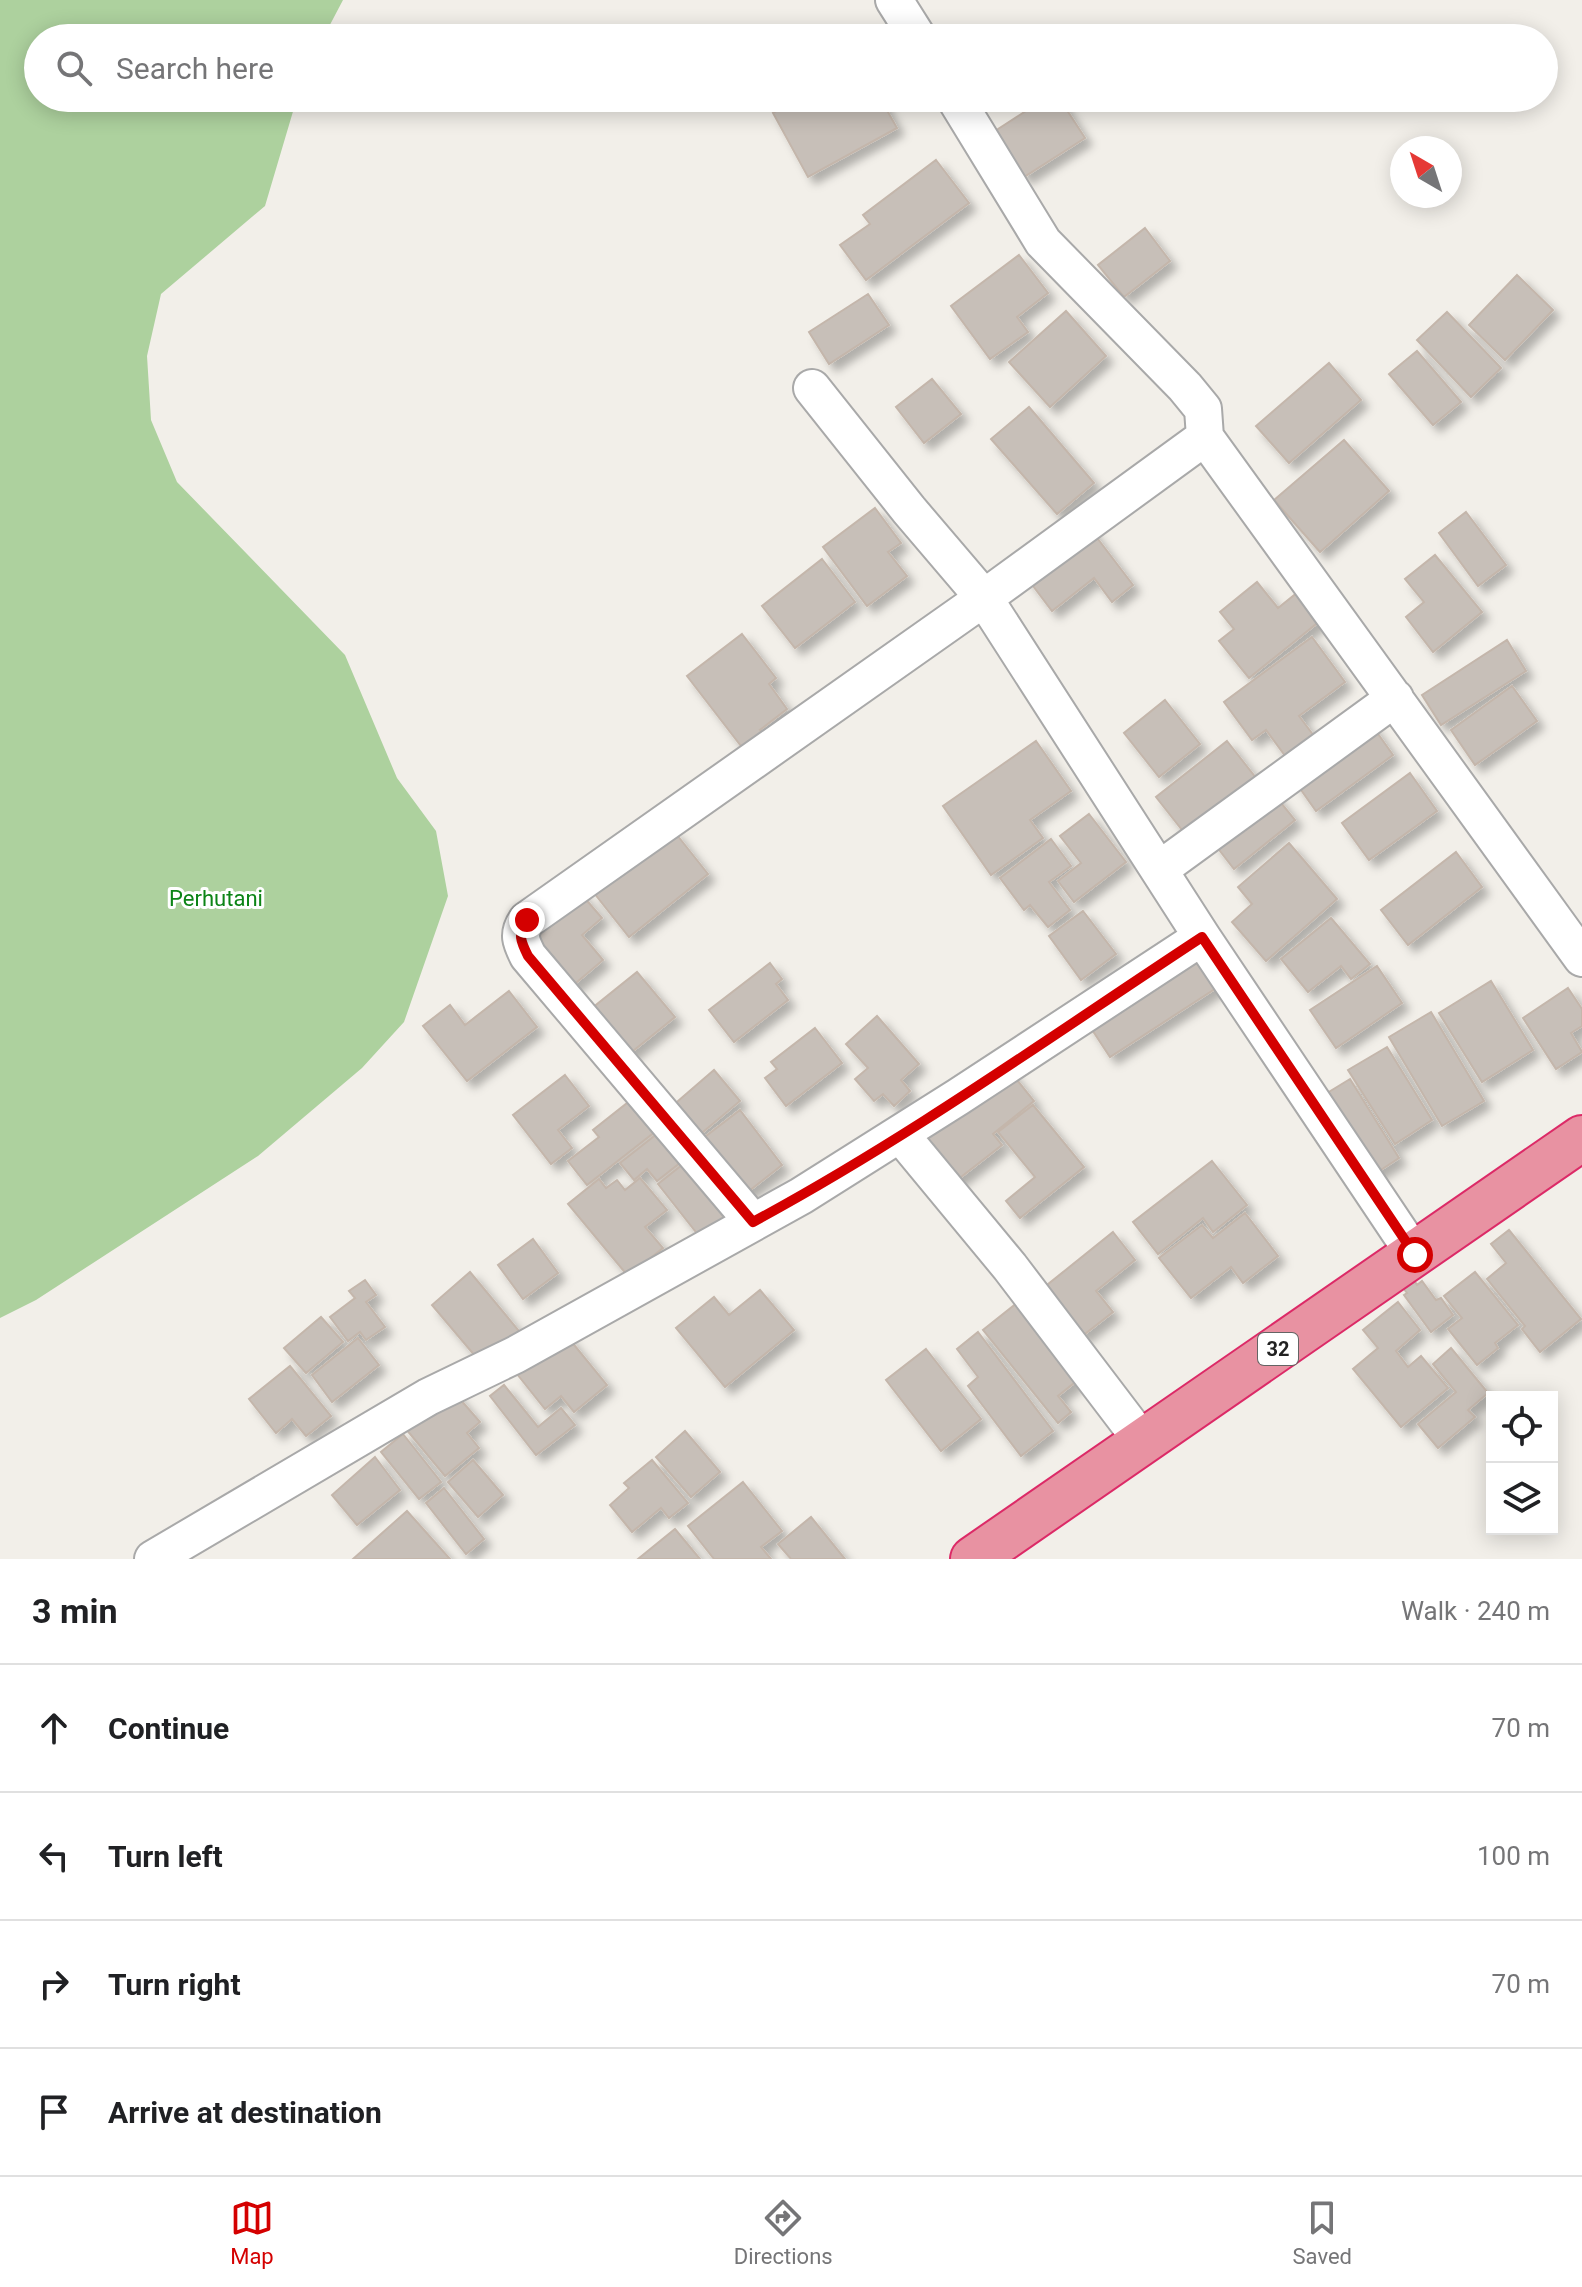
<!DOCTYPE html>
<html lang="en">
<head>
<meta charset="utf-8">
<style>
  :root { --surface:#fff; --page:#f2f2f2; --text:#202124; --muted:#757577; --line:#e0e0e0; --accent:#d40000 }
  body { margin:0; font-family:Roboto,sans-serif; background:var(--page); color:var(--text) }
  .controls { position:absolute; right:24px; bottom:24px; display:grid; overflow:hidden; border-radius:0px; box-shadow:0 4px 20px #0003 }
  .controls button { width:72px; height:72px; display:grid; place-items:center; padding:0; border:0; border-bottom:2px solid var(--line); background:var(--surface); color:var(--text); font:40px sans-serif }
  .compass { position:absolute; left:1390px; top:136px; width:72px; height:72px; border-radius:50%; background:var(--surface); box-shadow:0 4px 20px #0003; rotate:321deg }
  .stop { position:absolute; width:24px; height:24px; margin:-18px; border:6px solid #d40000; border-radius:50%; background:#fff }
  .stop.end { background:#d40000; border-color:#fff; box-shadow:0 2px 8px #0008 }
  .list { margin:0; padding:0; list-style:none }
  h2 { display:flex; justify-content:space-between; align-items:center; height:104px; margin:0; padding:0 32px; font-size:34px }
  h2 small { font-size:26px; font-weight:400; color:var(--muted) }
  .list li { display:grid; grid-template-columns:52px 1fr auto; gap:24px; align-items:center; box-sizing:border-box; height:128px; padding:0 32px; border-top:2px solid var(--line) }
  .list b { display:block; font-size:30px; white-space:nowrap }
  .list em { font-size:26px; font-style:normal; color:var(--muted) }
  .icon { flex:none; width:44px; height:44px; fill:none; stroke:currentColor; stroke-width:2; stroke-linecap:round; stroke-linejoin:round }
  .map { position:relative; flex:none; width:1582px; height:1559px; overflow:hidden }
  .search { position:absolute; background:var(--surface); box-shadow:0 4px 20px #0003; left:24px; right:24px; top:24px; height:88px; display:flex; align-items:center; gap:20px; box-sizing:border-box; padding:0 28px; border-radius:44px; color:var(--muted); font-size:30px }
  .sheet { height:616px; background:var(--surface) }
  nav { display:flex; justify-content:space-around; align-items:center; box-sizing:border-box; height:112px; border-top:2px solid var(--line); background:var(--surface); font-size:22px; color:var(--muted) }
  nav a { display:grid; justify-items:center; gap:4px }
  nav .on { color:var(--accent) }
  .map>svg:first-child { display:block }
  .forest { fill:#add19e }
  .building { fill:#c7bfb8; stroke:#c4b6ab; stroke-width:2; filter:url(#shadow) }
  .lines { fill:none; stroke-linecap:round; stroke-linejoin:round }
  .minor-casing { stroke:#a9a9a9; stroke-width:40 }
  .highway-casing { stroke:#dc2a67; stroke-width:48 }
  .minor { stroke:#fff; stroke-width:36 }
  .highway { stroke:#e892a2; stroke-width:44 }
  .route { stroke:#d40000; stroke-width:10 }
  .labels { text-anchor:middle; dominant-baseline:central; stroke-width:6; stroke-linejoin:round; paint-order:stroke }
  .shield { fill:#fff; stroke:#646464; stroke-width:2 }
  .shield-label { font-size:20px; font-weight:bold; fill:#222 }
  .park-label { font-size:22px; fill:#0c8416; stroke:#fff }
</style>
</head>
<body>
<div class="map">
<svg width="1582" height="1559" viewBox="0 0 1582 1559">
  <defs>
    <filter id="shadow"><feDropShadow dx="7" dy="7" stdDeviation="4" flood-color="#0004"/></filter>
  </defs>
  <rect width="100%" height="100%" fill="#f2efe9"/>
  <path class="forest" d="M0,0H343L323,38H38V98H297L265,206L161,294L147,356L151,420L177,482L345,655L397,778L436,831L448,896L404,1022L362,1068L258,1156L36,1300L0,1318Z"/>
  <path class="building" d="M800,98H842L845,103L853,98H880L897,128L808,177L773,113Z
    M1046,98H1059L1085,138L1024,177L995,131Z
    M936,160L969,203L866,280L840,245L870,224L863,215Z
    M1145,228L1170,261L1124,297L1098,265Z
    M1019,255L1048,293L1017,317L1028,332L990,359L951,306Z
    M1517,275L1553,310L1505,360L1469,325Z
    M868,294L889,325L829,364L809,332Z
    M1066,311L1106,356L1050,407L1009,362Z
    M1447,312L1501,368L1471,397L1417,340Z
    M1417,351L1461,402L1433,425L1389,374Z
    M1329,363L1361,400L1289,463L1256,426Z
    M932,379L961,414L924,443L896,407Z
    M1029,407L1094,483L1057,514L991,439Z
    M1344,440L1389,491L1320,552L1274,500Z
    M875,508L901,543L888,552L907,576L867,606L823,547Z
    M1466,512L1506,565L1478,586L1439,533Z
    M1088,526L1133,585L1112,602L1094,578L1052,611L1024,574Z
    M1435,555L1482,612L1433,652L1406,617L1424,602L1405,579Z
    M822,559L855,602L795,648L762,606Z
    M1257,582L1278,608L1303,588L1326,616L1249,678L1219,641L1234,629L1220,612Z
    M742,634L776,678L769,684L787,709L760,730L768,739L748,755L687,676Z
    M1312,637L1345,682L1299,716L1314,736L1286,757L1266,730L1252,740L1224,702Z
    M1507,640L1526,671L1441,725L1422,695Z
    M1512,686L1537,721L1475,765L1451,730Z
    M1165,700L1200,744L1159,777L1124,733Z
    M1371,724L1393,755L1316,811L1294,780Z
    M1036,741L1071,791L1030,820L1043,838L991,875L943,806Z
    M1227,741L1260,783L1190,840L1156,797Z
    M1410,773L1437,811L1369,860L1342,823Z
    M1273,793L1295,820L1234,869L1213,842Z
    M1089,814L1126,862L1074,902L1058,881L1081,863L1060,836Z
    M673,830L708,874L629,937L594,893Z
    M1051,839L1071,866L1049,882L1070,910L1048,927L1030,905L1024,910L1000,878Z
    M1289,843L1337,899L1266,961L1232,922L1252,904L1238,887Z
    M1456,852L1482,887L1408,945L1381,910Z
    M575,887L602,918L582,935L603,960L570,988L522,931Z
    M1083,911L1116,954L1081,980L1049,936Z
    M1331,918L1370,964L1351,979L1341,966L1308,992L1281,959Z
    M1197,949L1221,985L1110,1057L1087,1022Z
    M770,963L782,979L776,984L788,1000L734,1042L709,1010Z
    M1377,966L1402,1003L1336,1048L1310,1010Z
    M637,972L675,1017L623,1059L586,1013Z
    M1491,981L1533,1050L1482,1082L1439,1013Z
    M1568,988L1582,1009V1026L1571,1033L1582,1052L1556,1069L1523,1018Z
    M509,991L537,1027L467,1081L423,1026L450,1005L465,1025Z
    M1431,1012L1484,1101L1442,1126L1389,1037Z
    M877,1016L919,1064L901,1080L910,1091L894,1106L883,1094L874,1101L855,1079L868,1068L846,1044Z
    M815,1028L842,1063L786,1106L765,1078L777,1069L771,1062Z
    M1387,1047L1432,1120L1395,1144L1348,1070Z
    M714,1070L740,1101L697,1137L671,1107Z
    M1009,1070L1034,1101L993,1134L1002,1145L952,1184L919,1141Z
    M565,1075L589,1106L558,1130L572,1148L551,1164L513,1115Z
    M1350,1079L1399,1158L1364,1181L1314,1101Z
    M641,1092L665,1124L587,1185L568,1161L599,1137L593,1130Z
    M1033,1105L1084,1167L1020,1218L1006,1201L1035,1177L998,1132Z
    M740,1110L782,1165L740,1198L697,1143Z
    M667,1126L690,1155L657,1181L647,1169L634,1180L620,1163Z
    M692,1157L737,1213L703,1241L658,1184Z
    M1212,1161L1247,1205L1213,1232L1203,1218L1158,1254L1133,1222Z
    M640,1178L667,1210L645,1227L663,1248L628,1276L568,1204L599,1179L606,1188L617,1180L625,1190Z
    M1245,1213L1278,1256L1243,1283L1231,1267L1191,1298L1159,1258L1202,1225L1213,1238Z
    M1509,1230L1581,1319L1540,1352L1522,1329L1525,1326L1487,1279L1506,1263L1491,1244Z
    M1113,1232L1135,1260L1096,1291L1113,1312L1081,1337L1042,1289Z
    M533,1239L558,1273L523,1299L498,1265Z
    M470,1272L519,1331L481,1363L432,1305Z
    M1475,1272L1518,1325L1495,1343L1498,1348L1477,1365L1448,1329L1462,1318L1444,1296Z
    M365,1280L376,1295L366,1302L385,1327L366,1340L360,1332L348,1341L330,1317L355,1298L349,1291Z
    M1414,1280L1417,1285L1422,1281L1436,1300L1441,1298L1453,1315L1431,1332L1404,1295L1407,1293L1403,1288Z
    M760,1290L794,1330L725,1387L676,1328L714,1297L729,1315Z
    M1022,1299L1084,1375L1058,1396L1071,1412L1058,1423L983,1330Z
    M1398,1302L1420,1330L1396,1351L1408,1367L1421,1356L1448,1388L1401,1427L1353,1369L1378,1348L1363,1330Z
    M321,1317L343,1342L306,1373L284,1348Z
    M978,1332L1053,1431L1021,1456L968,1386L978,1377L957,1349Z
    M566,1335L607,1385L574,1412L561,1396L545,1409L517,1374Z
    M358,1338L379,1365L332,1402L312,1375Z
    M1451,1348L1488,1393L1468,1410L1475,1417L1438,1448L1418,1424L1456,1392L1433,1364Z
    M926,1349L981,1419L941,1451L886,1380Z
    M290,1366L331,1416L306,1436L292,1419L276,1433L249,1399Z
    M504,1385L538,1427L561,1408L575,1425L536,1455L490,1396Z
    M452,1390L480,1422L467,1433L479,1448L445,1476L406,1429Z
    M685,1431L720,1472L691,1497L656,1457Z
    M403,1434L441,1482L419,1499L381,1452Z
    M375,1457L400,1490L357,1525L332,1495Z
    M473,1460L503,1495L478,1517L448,1482Z
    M652,1460L688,1503L669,1518L661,1508L632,1532L610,1505L629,1488L624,1483Z
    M743,1482L782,1531L761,1547L771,1559H714L688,1526Z
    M444,1488L484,1539L466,1554L426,1503Z
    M407,1511L450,1559H353Z
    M811,1517L845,1559H791L778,1544Z
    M675,1529L700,1559H638Z"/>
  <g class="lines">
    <defs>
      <path id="minor" d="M894,0L918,38
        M812,388L909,510L984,598L1202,937L1415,1255
        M1205,437L1582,958
        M1160,869L1395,698
        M900,1134L1010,1267L1143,1442
        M753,1222L528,956C521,942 517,934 527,920L984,598L1205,437L1203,409L1185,387L1043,242L955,98
        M153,1559L428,1397L515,1355L801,1196L958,1097L1202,937"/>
      <path id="highway" d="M973,1559L1582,1138"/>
    </defs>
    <use href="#minor" class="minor-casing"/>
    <use href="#highway" class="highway-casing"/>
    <use href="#minor" class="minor"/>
    <use href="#highway" class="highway"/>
  </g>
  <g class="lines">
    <path class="route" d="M527,920C517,934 521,942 528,956L753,1222C909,1138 1054,1034 1202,937L1415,1255"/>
  </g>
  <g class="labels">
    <rect class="shield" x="1258" y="1333" width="40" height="32" rx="6"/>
    <g class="shield-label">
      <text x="1278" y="1349">32</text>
    </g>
    <g class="park-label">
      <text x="216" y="898">Perhutani</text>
    </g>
  </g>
</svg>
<div class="controls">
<button><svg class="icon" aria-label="locate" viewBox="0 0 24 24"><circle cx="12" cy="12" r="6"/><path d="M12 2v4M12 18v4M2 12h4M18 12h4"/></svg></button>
<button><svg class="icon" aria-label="layers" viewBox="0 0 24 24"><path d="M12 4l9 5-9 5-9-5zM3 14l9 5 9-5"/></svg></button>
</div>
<svg class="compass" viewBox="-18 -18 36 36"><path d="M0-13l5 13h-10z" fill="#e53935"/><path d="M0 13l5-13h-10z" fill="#757577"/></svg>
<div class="stop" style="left:1415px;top:1255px"></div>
<div class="stop end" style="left:527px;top:920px"></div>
<div class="search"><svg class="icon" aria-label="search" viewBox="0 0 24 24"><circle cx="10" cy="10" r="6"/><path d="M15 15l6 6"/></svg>Search here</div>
</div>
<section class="sheet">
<h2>3 min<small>Walk · 240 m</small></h2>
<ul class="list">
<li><svg class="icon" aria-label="ahead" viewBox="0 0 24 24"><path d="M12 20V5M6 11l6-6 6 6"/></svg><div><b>Continue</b></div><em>70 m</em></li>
<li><svg class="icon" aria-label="left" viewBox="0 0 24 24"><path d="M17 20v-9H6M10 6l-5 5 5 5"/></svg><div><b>Turn left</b></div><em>100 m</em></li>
<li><svg class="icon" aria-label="right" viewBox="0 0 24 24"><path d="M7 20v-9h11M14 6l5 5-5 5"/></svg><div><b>Turn right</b></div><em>70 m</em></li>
<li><svg class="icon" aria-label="arrive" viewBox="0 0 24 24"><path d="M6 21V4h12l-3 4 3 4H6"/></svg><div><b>Arrive at destination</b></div></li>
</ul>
</section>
<nav>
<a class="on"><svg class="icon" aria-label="map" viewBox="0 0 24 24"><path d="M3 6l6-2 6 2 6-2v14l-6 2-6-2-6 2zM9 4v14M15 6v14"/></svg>Map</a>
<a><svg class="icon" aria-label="directions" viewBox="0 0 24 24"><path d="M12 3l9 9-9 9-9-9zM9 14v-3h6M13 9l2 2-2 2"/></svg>Directions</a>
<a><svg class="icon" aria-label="saved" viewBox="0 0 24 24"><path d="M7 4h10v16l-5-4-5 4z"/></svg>Saved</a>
</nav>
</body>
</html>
